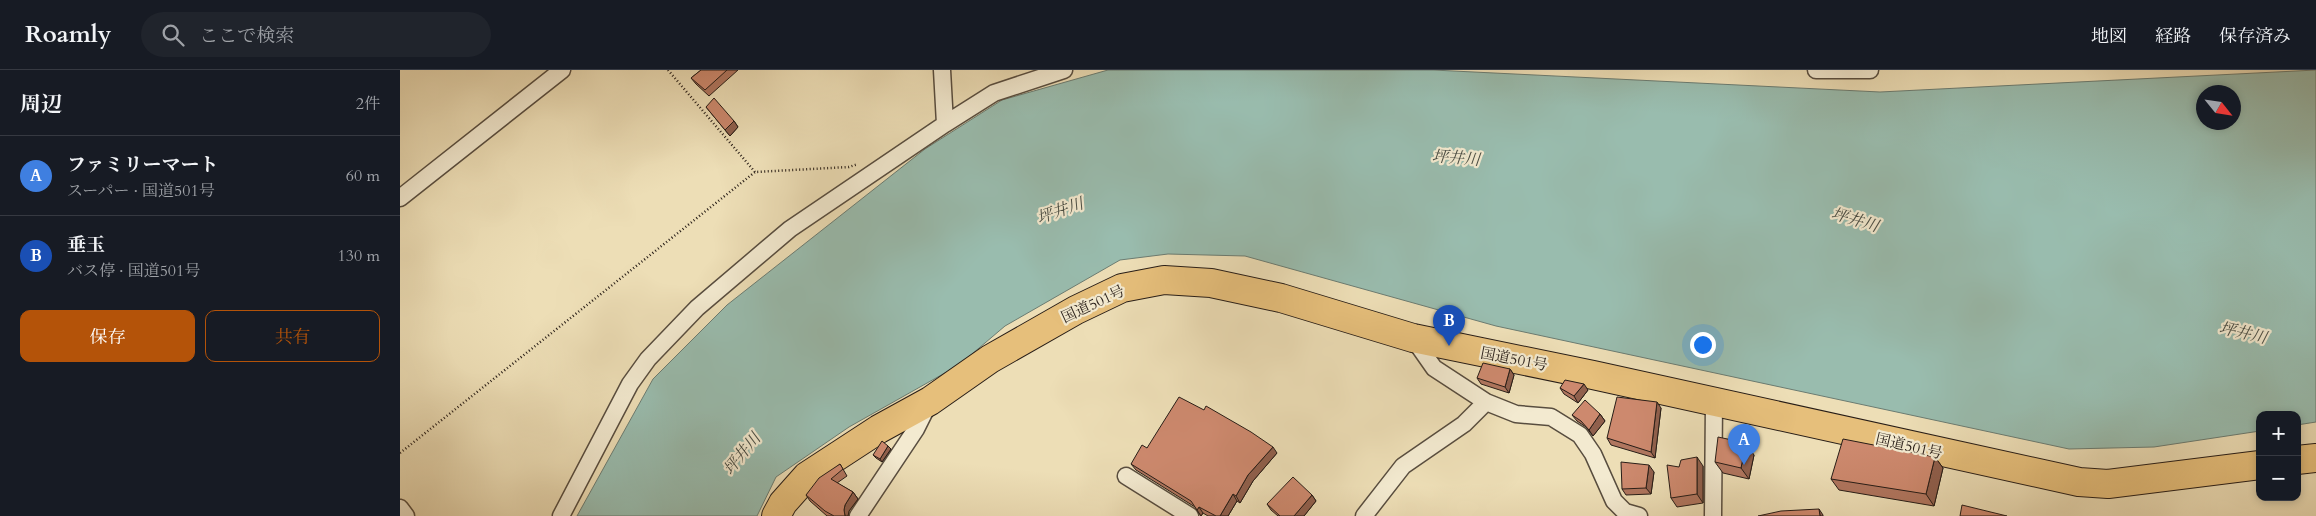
<!DOCTYPE html>
<html lang="ja">
<head>
<meta charset="utf-8">
<style>
  :root { --surface:#171b24; --page:#20242c; --text:#f1f3f6; --muted:#9ea1a6; --line:#363941; --accent:#b45309 }
  body { margin:0; font-family:Cardo,"Noto Serif JP",serif; background:var(--page); color:var(--text) }
  .controls { position:absolute; right:15px; bottom:15px; display:grid; overflow:hidden; border-radius:10px; box-shadow:0 2px 8px #0003 }
  .controls button { width:45px; height:45px; display:grid; place-items:center; padding:0; border:0; border-bottom:1px solid var(--line); background:var(--surface); color:var(--text); font:25px sans-serif }
  .compass { position:absolute; left:1796px; top:15px; width:45px; height:45px; border-radius:50%; background:var(--surface); box-shadow:0 2px 8px #0003; rotate:120deg }
  .you { position:absolute; left:1302px; top:274px; width:18px; height:18px; margin:-12px; border:4px solid #fff; border-radius:50%; background:#1a73e8; box-shadow:0 0 0 8px #1a73e833 }
  .badge { display:grid; place-items:center; width:32px; height:32px; border-radius:50%; background:var(--accent); color:#fff; font-size:16px; font-weight:700 }
  .pin { position:absolute; translate:-50% -41px; filter:drop-shadow(0 1px 2px #0008) }
  .pin::after { content:''; position:absolute; top:26px; width:18px; height:15px; background:inherit; clip-path:polygon(0 0,100% 0,50% 100%) }
  .list { margin:0; padding:0; list-style:none }
  h2 { display:flex; justify-content:space-between; align-items:center; height:65px; margin:0; padding:0 20px; font-size:21px }
  h2 small { font-size:16px; font-weight:400; color:var(--muted) }
  .list li { display:grid; grid-template-columns:32px 1fr auto; gap:15px; align-items:center; box-sizing:border-box; height:80px; padding:0 20px; border-top:1px solid var(--line) }
  .list b { display:block; font-size:19px; white-space:nowrap }
  .list p { margin:0; font-size:16px; white-space:nowrap; color:var(--muted) }
  .list em { font-size:16px; font-style:normal; color:var(--muted) }
  .actions { display:flex; gap:10px; padding:15px 20px }
  .actions a { flex:1; padding:11px 0; border:1px solid var(--accent); border-radius:10px; text-align:center; font-size:18px; color:var(--accent) }
  .actions .main { background:var(--accent); color:#fff }
  .icon { flex:none; width:28px; height:28px; fill:none; stroke:currentColor; stroke-width:2; stroke-linecap:round; stroke-linejoin:round }
  .map { position:relative; flex:none; width:1916px; height:446px; overflow:hidden }
  header { display:flex; align-items:center; gap:30px; box-sizing:border-box; height:70px; padding:0 25px; background:var(--surface); border-bottom:1px solid var(--line) }
  header strong { font-size:24px }
  nav { display:flex; gap:28px; margin-inline-start:auto; font-size:18px }
  .search { width:350px; height:45px; background:var(--page); display:flex; align-items:center; gap:12px; box-sizing:border-box; padding:0 18px; border-radius:28px; color:var(--muted); font-size:19px }
  main { display:flex }
  aside { flex:1; background:var(--surface) }
  .map>svg:first-child { display:block }
  .water { fill:#99bcae; stroke:#6b7c72; fill-rule:evenodd }
  .lines { fill:none; stroke-linecap:round; stroke-linejoin:round }
  .minor-casing { stroke:#584d3f; stroke-width:19 }
  .trunk-casing { stroke:#271d17; stroke-width:30 }
  .path { stroke:#271d17; stroke-width:2.5; stroke-dasharray:1 2.5; stroke-linecap:butt }
  .minor { stroke:#f3ead0; stroke-width:16 }
  .trunk { stroke:#e6bf7b; stroke-width:28 }
  .wall { fill:#b0765f; stroke:#271d17 }
  .shaded-wall { fill:#90604d; stroke:#271d17 }
  .building { fill:#cd896e; stroke:#271d17 }
  .labels { text-anchor:middle; dominant-baseline:central; stroke-width:4.5; stroke-linejoin:round; paint-order:stroke }
  .street-label { font-size:15px; fill:#271d17; stroke:#f3ead0 }
  .water-label { font-size:16px; font-style:italic; fill:#494d44; stroke:#f3ead0 }
</style>
</head>
<body>
<header>
<strong>Roamly</strong>
<div class="search"><svg class="icon" aria-label="search" viewBox="0 0 24 24"><circle cx="10" cy="10" r="6"/><path d="M15 15l6 6"/></svg>ここで検索</div>
<nav><a>地図</a><a>経路</a><a>保存済み</a></nav>
</header>
<main>
<aside>
<h2>周辺<small>2件</small></h2>
<ul class="list">
<li><span class="badge" style="background:#3f7fe0">A</span><div><b>ファミリーマート</b><p>スーパー · 国道501号</p></div><em>60 m</em></li>
<li><span class="badge" style="background:#1a4fb4">B</span><div><b>垂玉</b><p>バス停 · 国道501号</p></div><em>130 m</em></li>
</ul>
<div class="actions"><a class="main">保存</a><a>共有</a></div>
</aside>
<div class="map">
<svg width="1916" height="446" viewBox="0 0 1916 446">
  <rect width="100%" height="100%" fill="#eddeb6"/>
  <filter id="stains"><feTurbulence type="fractalNoise" baseFrequency=".004" numOctaves="4"/><feColorMatrix values="0 0 0 0 .2 0 0 0 0 .09 0 0 0 0 .02 0 0 0 .5 -.17"/></filter>
  <radialGradient id="worn" r=".72"><stop offset=".6" stop-color="#630" stop-opacity="0"/><stop offset="1" stop-color="#630" stop-opacity=".3"/></radialGradient>
  <path class="water" d="M708,0H1033L1480,22L1916,0V352L1897,355V345H1860V361L1754,377L1669,379L1096,256L845,186L768,184L720,190L605,256L559,295L449,357L376,407L357,446H177L253,309L327,235L525,79L602,30ZM1804,22H1834V52H1804Z"/>
  <g class="lines">
    <defs>
      <path id="minor" d="M542,0L545,54
        M1416,0H1470
        M0,128L162,0
        M1013,268L1034,298L1086,332L1116,344L1151,347L1180,365L1193,384L1214,431L1225,442L1239,446
        M726,406L790,446
        M0,438L6,446
        M161,446L230,314L248,289L297,238L390,159L545,54L594,23L664,0
        M458,446L516,359L529,333
        M964,446L1003,396L1064,354L1086,332
        M1313,446L1314,332"/>
      <path id="trunk" d="M1897,390L1916,388
        M376,446L383,433L407,406L479,359L530,331L590,289L676,240L722,218L764,210L811,213L881,228L1013,268L1193,305L1679,412L1708,414L1860,395"/>
    </defs>
    <use href="#minor" class="minor-casing"/>
    <use href="#trunk" class="trunk-casing"/>
    <path class="path" d="M268,0L355,102
      M0,383L355,102L449,97L458,94"/>
    <use href="#minor" class="minor"/>
    <use href="#trunk" class="trunk"/>
  </g>
  <path class="wall" d="M301,0H338L309,26L296,14L291,8Z
    M306,37L334,51L338,57L330,66Z
    M1110,299L1114,305L1109,323L1081,314L1077,308Z
    M1160,318L1188,320L1178,333L1164,324Z
    M1261,338L1255,388L1211,375L1207,368Z
    M1200,344L1205,351L1193,366L1186,357L1177,351L1172,345Z
    M488,376L491,379L482,392L476,388L473,385Z
    M747,378L877,383L853,411L840,433L837,431L828,446H808L803,443L801,446L795,437L736,400L731,394Z
    M1354,385L1349,409L1323,403L1315,392Z
    M1535,387L1543,398L1534,436L1439,420L1431,409Z
    M440,394L447,406L437,413L453,422L458,429L449,441L448,446H427L410,431L406,425Z
    M1303,396V433L1277,437L1271,428L1279,397Z
    M1254,402L1251,424L1226,425L1222,419Z
    M912,425L916,431L904,446H878L871,440L867,434Z"/>
  <path class="shaded-wall" d="M334,51L338,57L330,66L325,60Z
    M1110,299L1114,305L1109,323L1105,317Z
    M1184,314L1188,320L1178,333L1174,326Z
    M1257,332L1261,338L1255,388L1251,382Z
    M1200,344L1205,351L1193,366L1189,360Z
    M1346,373L1354,385L1349,409L1341,398Z
    M488,376L491,379L482,392L480,389Z
    M873,377L877,383L853,411L840,433L836,426L848,405Z
    M1297,387L1303,396V433L1297,424Z
    M1535,387L1543,398L1534,436L1526,424Z
    M1249,395L1254,402L1251,424L1246,418Z
    M453,422L458,429L449,441L448,446H445L444,440L445,435Z
    M833,424L837,431L828,446H820Z
    M912,425L916,431L904,446H894Z
    M799,437L803,443L801,446L797,440Z
    M1419,439L1423,445V446H1420Z"/>
  <path class="building" d="M301,0H327L305,20L291,8Z
    M314,28L334,51L325,60L306,37Z
    M1083,293L1110,299L1105,317L1077,308Z
    M1165,310L1184,314L1174,326L1160,318Z
    M779,327L804,340L806,336L851,362L873,377L848,405L836,426L833,424L820,446H816L799,437L797,440L791,431L731,394L742,375L747,378Z
    M1217,327L1257,332L1251,382L1207,368Z
    M1185,330L1200,344L1189,360L1181,351L1172,345Z
    M1318,367L1346,373L1341,398L1315,392Z
    M1443,369L1535,387L1526,424L1431,409Z
    M482,371L488,376L480,389L473,385Z
    M1297,387V424L1271,428L1267,395L1279,397L1281,390Z
    M1221,392L1249,395L1246,418L1222,419Z
    M440,394L443,399L431,409L453,422L445,435L444,440L445,446H434L425,441L406,425L419,408Z
    M893,407L912,425L894,446H880L867,434Z
    M1562,435L1607,446H1560Z
    M1419,439L1420,446H1358L1381,441Z"/>
  <g class="labels">
    <g class="street-label">
      <text transform="translate(693 234) rotate(-25)">国道501号</text>
      <text transform="translate(1114 289) rotate(11)">国道501号</text>
      <text transform="translate(1509 376) rotate(13)">国道501号</text>
    </g>
    <g class="water-label">
      <text transform="translate(1056 88) rotate(5)">坪井川</text>
      <text transform="translate(660 141) rotate(-19)">坪井川</text>
      <text transform="translate(1455 150) rotate(17)">坪井川</text>
      <text transform="translate(1843 263) rotate(13)">坪井川</text>
      <text transform="translate(342 384) rotate(-51)">坪井川</text>
    </g>
  </g>
  <rect width="100%" height="100%" filter="url(#stains)"/>
  <rect width="100%" height="100%" fill="url(#worn)"/>
</svg>
<div class="controls">
<button>+</button>
<button>−</button>
</div>
<svg class="compass" viewBox="-18 -18 36 36"><path d="M0-13l5 13h-10z" fill="#e53935"/><path d="M0 13l5-13h-10z" fill="#9ea1a6"/></svg>
<div class="you"></div>
<div class="pin badge" style="left:1344px;top:395px;background:#3f7fe0">A</div>
<div class="pin badge" style="left:1049px;top:276px;background:#1a4fb4">B</div>
</div>
</main>
</body>
</html>
